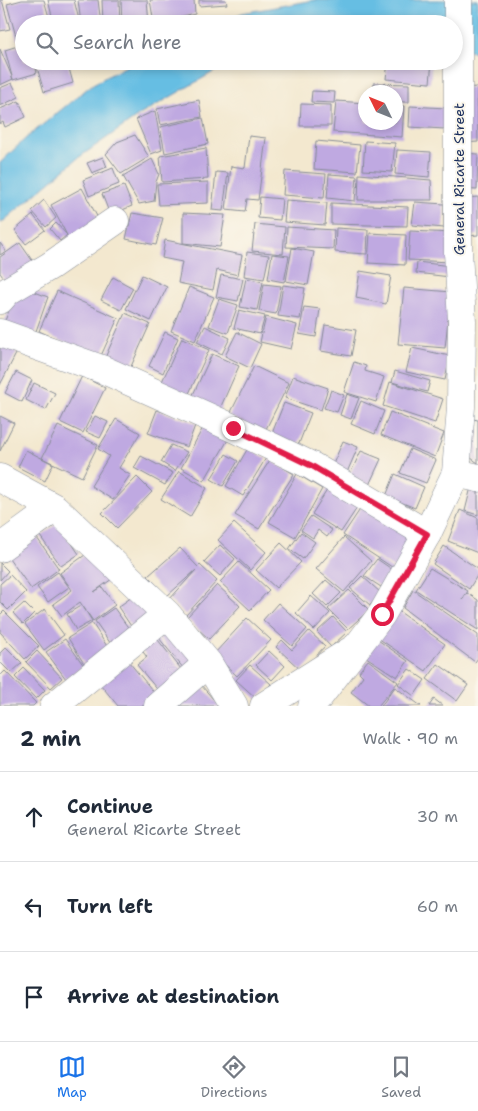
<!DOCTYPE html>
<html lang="en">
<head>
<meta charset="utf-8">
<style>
  :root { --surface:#fff; --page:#f6f6f7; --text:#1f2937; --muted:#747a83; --line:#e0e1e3; --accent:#1a73e8 }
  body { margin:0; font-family:"Shantell Sans",sans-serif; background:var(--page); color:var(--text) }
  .compass { position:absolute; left:358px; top:85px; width:45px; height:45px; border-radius:50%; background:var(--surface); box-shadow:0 2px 8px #0003; rotate:313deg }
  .stop { position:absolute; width:15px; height:15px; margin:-11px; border:4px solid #e11d48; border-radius:50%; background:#fff }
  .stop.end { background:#e11d48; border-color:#fff; box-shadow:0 1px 5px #0008 }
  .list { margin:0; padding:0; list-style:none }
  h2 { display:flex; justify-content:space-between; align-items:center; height:65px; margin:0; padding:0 20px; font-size:21px }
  h2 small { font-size:16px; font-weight:400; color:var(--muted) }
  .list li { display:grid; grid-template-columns:32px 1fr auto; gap:15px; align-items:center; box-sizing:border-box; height:90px; padding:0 20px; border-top:1px solid var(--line) }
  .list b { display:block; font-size:19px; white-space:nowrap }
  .list p { margin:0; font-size:16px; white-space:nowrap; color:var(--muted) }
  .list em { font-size:16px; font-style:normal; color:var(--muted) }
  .icon { flex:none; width:28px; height:28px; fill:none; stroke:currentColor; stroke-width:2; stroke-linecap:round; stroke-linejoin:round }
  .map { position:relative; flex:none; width:478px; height:706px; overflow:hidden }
  .search { position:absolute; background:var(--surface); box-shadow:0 2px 8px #0003; left:15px; right:15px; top:15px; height:55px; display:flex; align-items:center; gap:12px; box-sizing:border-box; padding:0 18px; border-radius:28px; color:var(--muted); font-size:19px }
  .sheet { height:335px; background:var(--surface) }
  nav { display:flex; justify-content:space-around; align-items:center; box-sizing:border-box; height:70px; border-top:1px solid var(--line); background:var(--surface); font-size:14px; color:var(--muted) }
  nav a { display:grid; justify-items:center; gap:2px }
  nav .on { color:var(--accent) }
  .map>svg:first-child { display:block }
  .water { fill:#66bee3; stroke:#4076a0 }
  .building { fill:#bfa9e1 }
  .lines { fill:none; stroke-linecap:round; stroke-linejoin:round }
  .minor-casing { stroke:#878c96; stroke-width:29 }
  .major-casing { stroke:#878c96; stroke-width:29 }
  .minor { stroke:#fff; stroke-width:28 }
  .major { stroke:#fff; stroke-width:28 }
  .route { stroke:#e11d48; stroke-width:6 }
  .labels { text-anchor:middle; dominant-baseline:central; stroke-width:4; stroke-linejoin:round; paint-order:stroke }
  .street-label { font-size:14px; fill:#1b2f5e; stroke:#fbf7ec }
</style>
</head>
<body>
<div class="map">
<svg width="478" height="706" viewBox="0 0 478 706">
  <rect width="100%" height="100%" fill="#fbf7ec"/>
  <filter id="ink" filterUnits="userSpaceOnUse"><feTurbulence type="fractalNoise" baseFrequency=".02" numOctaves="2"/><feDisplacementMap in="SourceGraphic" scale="10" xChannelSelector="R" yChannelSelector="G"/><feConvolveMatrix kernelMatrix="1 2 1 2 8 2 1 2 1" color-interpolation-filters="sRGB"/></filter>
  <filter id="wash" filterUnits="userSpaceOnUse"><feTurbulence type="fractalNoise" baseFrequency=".0096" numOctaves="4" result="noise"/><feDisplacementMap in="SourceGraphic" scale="20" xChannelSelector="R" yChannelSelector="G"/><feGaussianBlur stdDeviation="1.12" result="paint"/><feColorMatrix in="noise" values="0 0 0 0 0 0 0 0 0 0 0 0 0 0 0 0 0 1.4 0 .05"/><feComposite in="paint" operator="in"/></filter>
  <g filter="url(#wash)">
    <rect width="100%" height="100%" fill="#f3e8cf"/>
    <path class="water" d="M314,0H478V52L454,49V24H216L242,13Z
      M136,61H246L222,67L141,114L78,158L0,224V163L25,139L93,84Z"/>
    <g id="blocks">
      <path class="building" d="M0,0H2L10,29L0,31Z
        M22,0H44L51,24H24V39L17,40L7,4Z
        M48,0H74L80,24H54Z
        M78,0H98L101,24H81Z
        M102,0H119L120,24H103Z
        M121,0H147L149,24H122Z
        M150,0H194L195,14L154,24Z
        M199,0H226L227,4L199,6Z
        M24,44V61H34L37,73L13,80L5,50Z
        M0,49L13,79L0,85Z
        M58,61H67L73,83L44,92L37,67Z
        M388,61H432L430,83L386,79Z
        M12,83L19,97L0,106V88Z
        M374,83L409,84V102H396V92H373Z
        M477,87L478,142L463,143L461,88Z
        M312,91L335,92L334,103L311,102Z
        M199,100L202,117L160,125L157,109Z
        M19,101L26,117L5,127L3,122L0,124V109Z
        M336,101L366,103V122H396V105L404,106L402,137L333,132Z
        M301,104L331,105V126H300Z
        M410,106L446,108L445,129L409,127Z
        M155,111L162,150L151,154L136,119Z
        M203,118L208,144L165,153L160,127Z
        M135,135L149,157L121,174L106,154L117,142Z
        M249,136L266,138L258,200L247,199L245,212L226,210L231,166L245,168Z
        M316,141L360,145L357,172L314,169Z
        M365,141L395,143L392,172L363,170Z
        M206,148L208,179L162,182L160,156Z
        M397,150L431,152L429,177L395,174Z
        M463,153L478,154L477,190L461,189Z
        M103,157L107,167L92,173L87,163Z
        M152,159L159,174L156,182L154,201L139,204L123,176Z
        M113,168L119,184L89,196L83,180Z
        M285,171L326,174L324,198L283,195Z
        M216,172L228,173L223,211L212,210Z
        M329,174L357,176L355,201L327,198Z
        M359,174L431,180L432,200H358Z
        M208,182V203L159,205L157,184Z
        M124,186L132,206L110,215L102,194Z
        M82,188L101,224L70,241L51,205Z
        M260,197L282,199L280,220L258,218Z
        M478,197V235L467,236L465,198Z
        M44,200L56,218L46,227L32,211Z
        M286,200L327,203L325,225L284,222Z
        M415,202L444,204V228L412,225Z
        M331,203L408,207L407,226L331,224Z
        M132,213L163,218L156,245L126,239Z
        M183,213L225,215L220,247L183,243Z
        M33,215L45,230L26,244L15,230Z
        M56,223L67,235L60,241L50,229Z
        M255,224L285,227L283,254L252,251Z
        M287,227L334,230L333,249L286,247Z
        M336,228L368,230L367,254L335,252Z
        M410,231L453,233L451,262L408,260Z
        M370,233L406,235L405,265L368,263Z
        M165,240L242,255L238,275L217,270L213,290L178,283L182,262L162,258Z
        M0,243L6,251L0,255Z
        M20,243L36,266L9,285L0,273V257Z
        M292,248L314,252L308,285L286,281Z
        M247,252L269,255L264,279L244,276Z
        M272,254L289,256L284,282L268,279Z
        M417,262L451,266L450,277L416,273Z
        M360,271L391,276L386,304L356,298Z
        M142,275L167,287L151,321L126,309Z
        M221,275L243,279L238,301L216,297Z
        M113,277L133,288L121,310L101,300Z
        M246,278L263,282L257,310L240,307Z
        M264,284L281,286L276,314L259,311Z
        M283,285L305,288L300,319L278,316Z
        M19,286L48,297L35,334L4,323Z
        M189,287L214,297L195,341L171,331Z
        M404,288L451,292L445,348L398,344Z
        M57,291L118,318L100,358L39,331Z
        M219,299L238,305L228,333L209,326Z
        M304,307L320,309L316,337L299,334Z
        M239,310L265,316L260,334L234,328Z
        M125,313L150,324L129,371L104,360Z
        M266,317L297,325L291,349L260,342Z
        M325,325L356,330L351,356L321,351Z
        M205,326L230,338L222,354L197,342Z
        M165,332L178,338L163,373L149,366Z
        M237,332L261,344L250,368L225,356Z
        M182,338L209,350L186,400L159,388Z
        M0,343L17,352L0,385Z
        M412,348L450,356L445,380L406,372Z
        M212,354L239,366L218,413L190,401Z
        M354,362L366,366L365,371L384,377L376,402L344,392Z
        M254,366L289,383L264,433L229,416Z
        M395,371L430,381L427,392L392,382Z
        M16,372L32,380L22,402L5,393Z
        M82,376L105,388L83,433L60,422Z
        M293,376L328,388L321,410L285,398Z
        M390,382L443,399L435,423L383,406Z
        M34,383L55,393L46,410L26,400Z
        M331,390L344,395L337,412L324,408Z
        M347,394L359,398L351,419L340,415Z
        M361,401L384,411L375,434L351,424Z
        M284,403L311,413L296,451L269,441Z
        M157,410L196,423L187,447L148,433Z
        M390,412L444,433L435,457L381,435Z
        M0,416L14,423L0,451Z
        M95,416L108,422L100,438L86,432Z
        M116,419L140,433L119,468L130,475L113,500L91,486L109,456L98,449Z
        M473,419L478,420V463L467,455Z
        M205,424L229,438L204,481L181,468Z
        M58,426L98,445L82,477L42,458Z
        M343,441L358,447L345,477L330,471Z
        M171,445L187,452L175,471L161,462Z
        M248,448L266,458L243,496L226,486Z
        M410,449L436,460L426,483L400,473Z
        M26,450L53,464L45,481L18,467Z
        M361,451L381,459L369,485L349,476Z
        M226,454L238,461L223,486L211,479Z
        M141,456L173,473L165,485L134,468Z
        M270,460L294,474L259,529L235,515Z
        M179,471L207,488L190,517L161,499Z
        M297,474L322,489L295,537L269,522Z
        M395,474L424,487L415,508L386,496Z
        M137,477L152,492L117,528L102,513Z
        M472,483L478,485V515L465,511Z
        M329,487L359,505L341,532L312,514Z
        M363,505L408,528L410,542L395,569L343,535Z
        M460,510L478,518V553L448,541Z
        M311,516L332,530L327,537L318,530L313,538L301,530Z
        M58,523L79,554L61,566L40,536Z
        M234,523L266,552L250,570L218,540Z
        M301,532L315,542L303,559L289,549Z
        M344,537L371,561L344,592L316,569Z
        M37,538L59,569L31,589L9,558Z
        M281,543L301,562L276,588L256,570Z
        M220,545L235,559L220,576L204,562Z
        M444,546L478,569V574L469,589L433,564Z
        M96,547L116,576L94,592L102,587L115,605L93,621L80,602L62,616L53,604L72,590L60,573Z
        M180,548L198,567L200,565L217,581L186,615L169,600L196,570L167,596L148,576Z
        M377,559L393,570L381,587L364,576Z
        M239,562L269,590L250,610L220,582Z
        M0,563L8,571L0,580Z
        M430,568L468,591L462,600L467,593L478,600V630L416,590Z
        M58,572L69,587L48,602L37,587Z
        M10,575L26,592L8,610L0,602V584Z
        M362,576L381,593L370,605L350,588Z
        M326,580L341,593L327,607L313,594Z
        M217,585L240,606L209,639L186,618Z
        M349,590L369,610L348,629L328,609Z
        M413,590L478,635V658L475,662L403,608Z
        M139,592L157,618L135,632L118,607Z
        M311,596L330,613L314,630L296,613Z
        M24,603L34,613L23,624L13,613Z
        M278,603L307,629L292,646L263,620Z
        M82,605L92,621L76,630L67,614Z
        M114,608L135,637L115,650L95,621Z
        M45,609L64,635L44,650L25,624Z
        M397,610L445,644L426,671L378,638Z
        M4,611L39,646L25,659L0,632V615Z
        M333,617L347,632L331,647L317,632Z
        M247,618L271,640L237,676L214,654Z
        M92,623L112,654L88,670L68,638Z
        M172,627L201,663L188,674L159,638Z
        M309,631L325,646L302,671L276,647L282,640L292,650Z
        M154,635L185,674L161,694L137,665L147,657L139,647Z
        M375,638L408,661L397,677L363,655Z
        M65,639L84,666L66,679L46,652Z
        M6,647L22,663L11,673L0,662V653Z
        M37,651L62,678L51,688L26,662Z
        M269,651L285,666L272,680L256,665Z
        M124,656L157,696L145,706H118L96,679Z
        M368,660L398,682L378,706H369L351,692L363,676L359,672Z
        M438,664L468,685L457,701L427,679Z
        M250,665L271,684L257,699L236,680Z
        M24,668L45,690L36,699L15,677Z
        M409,669L425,680L414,696L398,684Z
        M5,671L36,703L33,706H0V676Z
        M201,685L219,706H177Z
        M395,687L421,706H381Z
        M434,699L443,706H429Z"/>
    </g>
  </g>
  <g filter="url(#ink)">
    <use href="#blocks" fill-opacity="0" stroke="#878c96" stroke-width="1"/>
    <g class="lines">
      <defs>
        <path id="minor" d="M0,300L8,291L50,266L115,221
          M0,333L104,370L233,428L312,466L427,534
          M456,473L478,478
          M0,478L55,508L167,614L208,663L234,706
          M0,548L55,508
          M54,706L167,614
          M158,706L208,663
          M264,706L355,648"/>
        <path id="major" d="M312,706L382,614L427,534L456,473L461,407L462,321L458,252V0"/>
      </defs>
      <use href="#minor" class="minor-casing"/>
      <use href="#major" class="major-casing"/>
      <use href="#minor" class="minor"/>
      <use href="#major" class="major"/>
    </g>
  </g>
  <g class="lines" filter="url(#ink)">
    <path class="route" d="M233,428L312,466L427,534L382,614"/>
  </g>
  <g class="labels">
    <g class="street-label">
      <text transform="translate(459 179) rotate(-90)">General Ricarte Street</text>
    </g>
  </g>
</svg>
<svg class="compass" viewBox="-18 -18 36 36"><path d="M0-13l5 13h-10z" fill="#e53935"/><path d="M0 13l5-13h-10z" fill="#747a83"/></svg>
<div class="stop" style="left:382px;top:614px"></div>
<div class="stop end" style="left:233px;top:428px"></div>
<div class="search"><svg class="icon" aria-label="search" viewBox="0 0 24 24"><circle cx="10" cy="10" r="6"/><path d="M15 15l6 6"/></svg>Search here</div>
</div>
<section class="sheet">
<h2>2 min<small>Walk · 90 m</small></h2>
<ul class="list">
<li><svg class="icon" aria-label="ahead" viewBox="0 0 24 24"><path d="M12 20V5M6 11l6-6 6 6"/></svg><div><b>Continue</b><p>General Ricarte Street</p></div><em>30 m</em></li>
<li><svg class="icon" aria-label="left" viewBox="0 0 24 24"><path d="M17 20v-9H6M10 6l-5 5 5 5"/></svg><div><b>Turn left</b></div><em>60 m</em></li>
<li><svg class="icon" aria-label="arrive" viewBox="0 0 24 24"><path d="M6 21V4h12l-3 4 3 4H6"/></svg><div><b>Arrive at destination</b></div></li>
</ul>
</section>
<nav>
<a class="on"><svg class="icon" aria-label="map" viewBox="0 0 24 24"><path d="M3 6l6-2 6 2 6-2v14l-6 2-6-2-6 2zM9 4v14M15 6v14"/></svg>Map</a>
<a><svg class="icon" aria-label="directions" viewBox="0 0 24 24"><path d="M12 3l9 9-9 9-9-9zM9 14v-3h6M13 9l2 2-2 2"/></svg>Directions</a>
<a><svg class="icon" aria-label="saved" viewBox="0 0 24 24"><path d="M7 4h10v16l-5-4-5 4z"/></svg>Saved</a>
</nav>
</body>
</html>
